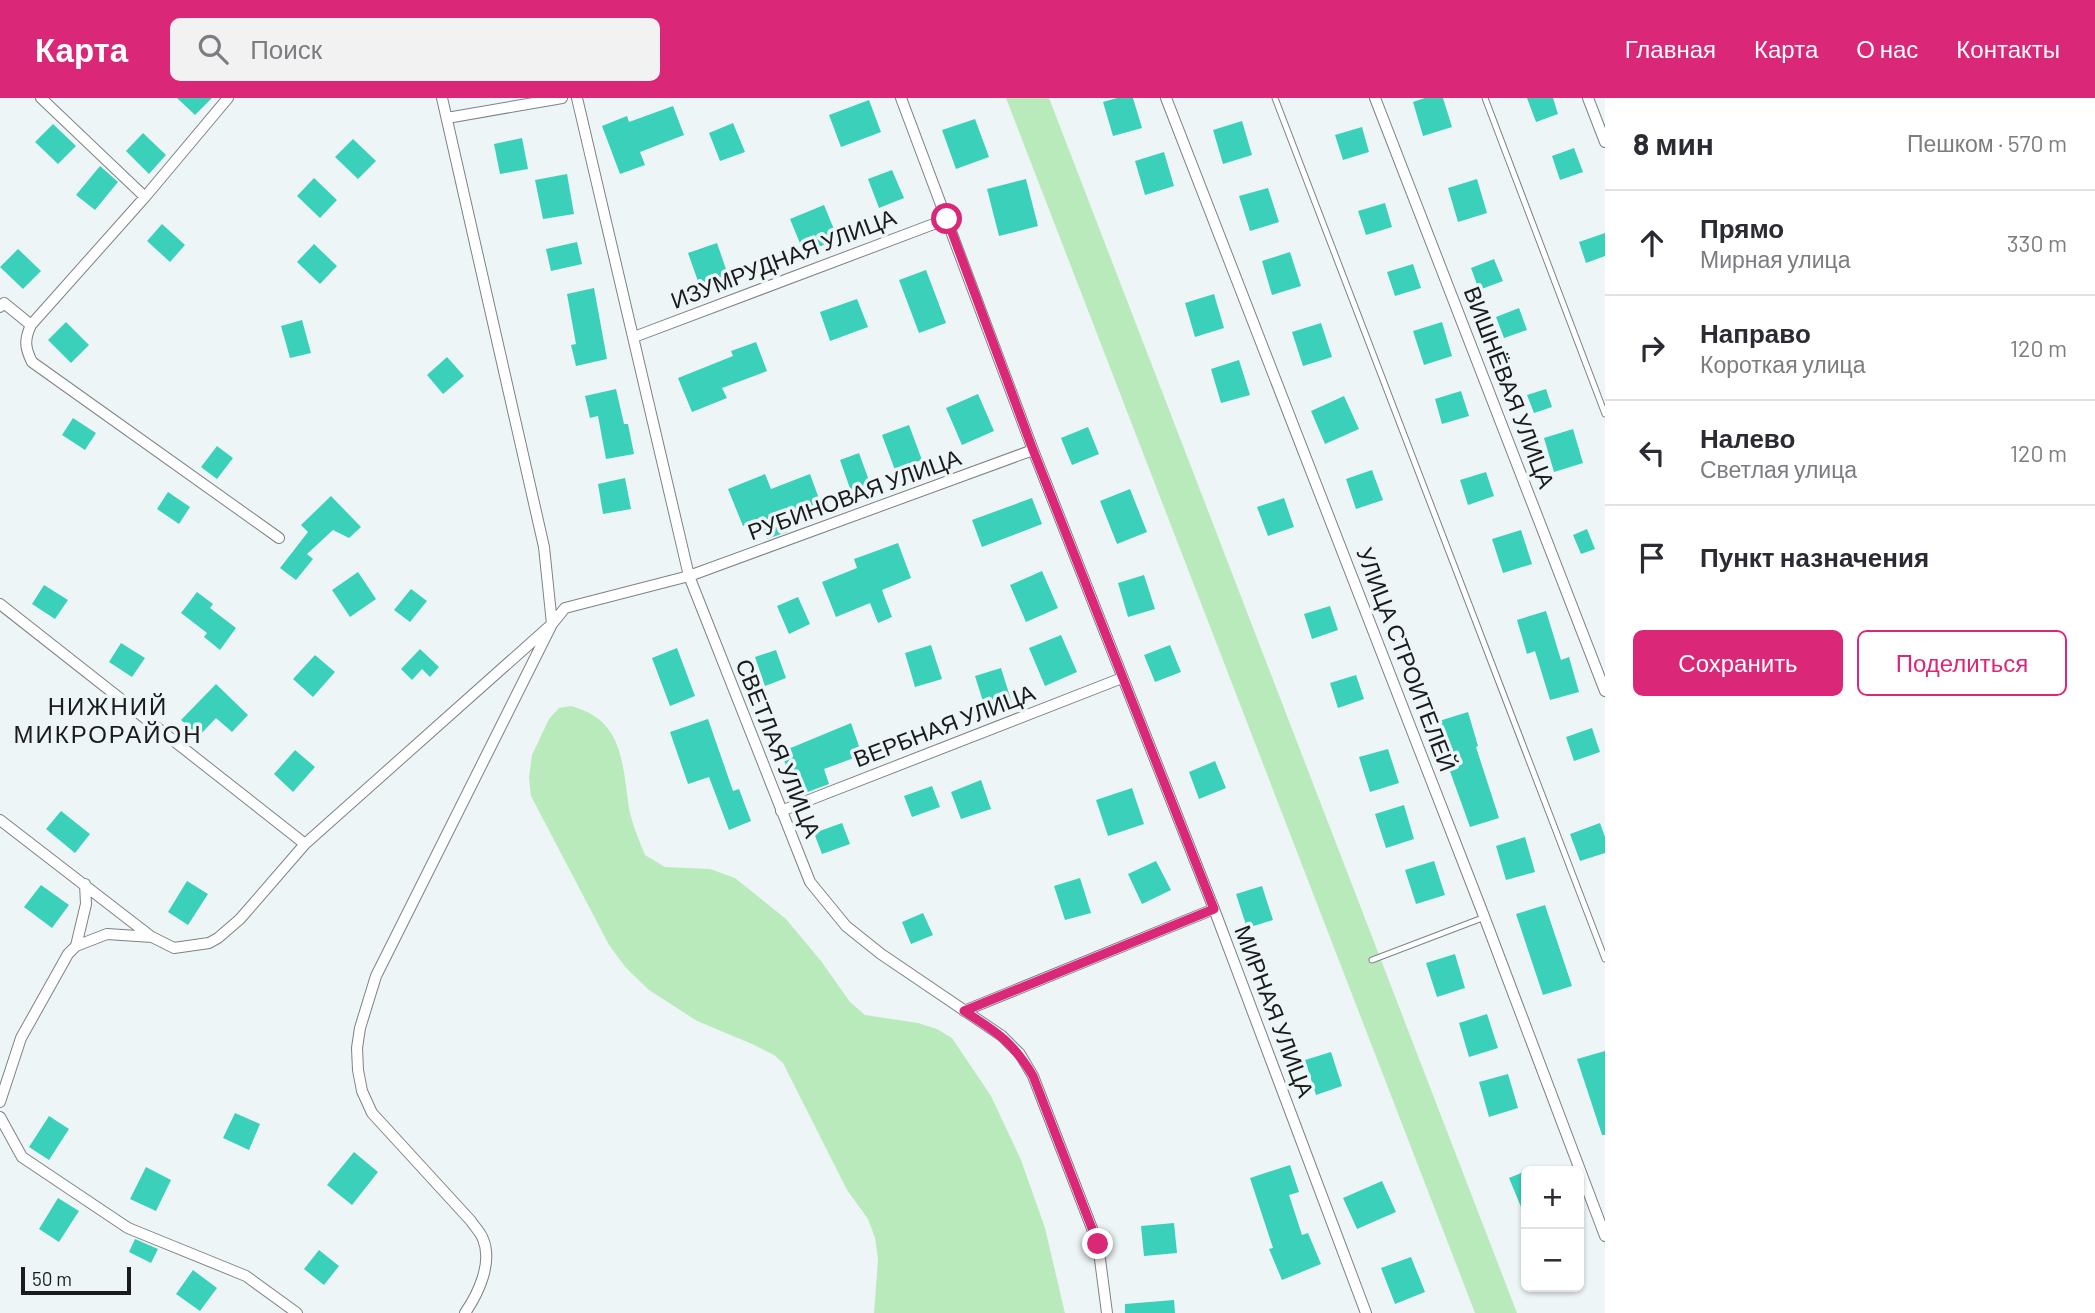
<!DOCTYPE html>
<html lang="ru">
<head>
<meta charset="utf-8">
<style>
  :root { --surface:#fff; --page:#f2f2f3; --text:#2b2b33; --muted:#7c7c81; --line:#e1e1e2; --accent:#db2777 }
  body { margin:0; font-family:Barlow,sans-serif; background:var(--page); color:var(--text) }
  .controls { position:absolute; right:21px; bottom:21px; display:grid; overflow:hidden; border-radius:10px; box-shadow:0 2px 5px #0004 }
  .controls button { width:63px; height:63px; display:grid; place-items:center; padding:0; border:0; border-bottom:2px solid var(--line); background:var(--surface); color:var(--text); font:35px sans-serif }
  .scale { position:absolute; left:21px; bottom:18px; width:110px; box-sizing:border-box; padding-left:7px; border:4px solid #191b1c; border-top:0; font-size:19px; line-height:24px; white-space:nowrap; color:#191b1c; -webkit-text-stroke:5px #eef5f7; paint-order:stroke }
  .stop { position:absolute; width:21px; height:21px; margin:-16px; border:5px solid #db2777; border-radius:50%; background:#fff }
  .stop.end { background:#db2777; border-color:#fff; box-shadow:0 2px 7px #0008 }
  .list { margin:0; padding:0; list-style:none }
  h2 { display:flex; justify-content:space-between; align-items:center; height:91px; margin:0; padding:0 28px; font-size:30px }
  h2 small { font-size:23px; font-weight:400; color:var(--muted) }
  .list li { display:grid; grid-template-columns:46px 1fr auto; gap:21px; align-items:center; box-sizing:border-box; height:105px; padding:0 28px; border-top:2px solid var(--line) }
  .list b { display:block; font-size:26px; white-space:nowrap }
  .list p { margin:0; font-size:23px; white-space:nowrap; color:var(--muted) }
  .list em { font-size:23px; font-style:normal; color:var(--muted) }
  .actions { display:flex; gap:14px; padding:21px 28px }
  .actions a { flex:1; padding:16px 0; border:2px solid var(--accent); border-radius:10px; text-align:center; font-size:24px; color:var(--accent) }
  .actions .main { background:var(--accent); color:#fff }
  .icon { flex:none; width:38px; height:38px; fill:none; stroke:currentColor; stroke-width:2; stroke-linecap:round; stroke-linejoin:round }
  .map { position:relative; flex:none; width:1605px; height:1215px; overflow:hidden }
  header { display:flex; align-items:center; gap:42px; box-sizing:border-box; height:98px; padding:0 35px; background:var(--accent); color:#fff }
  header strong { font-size:33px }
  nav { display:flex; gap:38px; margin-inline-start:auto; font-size:24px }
  .search { width:490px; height:63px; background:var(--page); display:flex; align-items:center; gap:18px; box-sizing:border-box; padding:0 24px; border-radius:10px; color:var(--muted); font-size:26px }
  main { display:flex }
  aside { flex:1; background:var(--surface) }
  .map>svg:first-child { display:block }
  .green { fill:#b9eabc }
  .building { fill:#3bd0ba }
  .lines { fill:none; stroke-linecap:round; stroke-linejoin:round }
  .service-casing { stroke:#7d8384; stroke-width:7 }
  .minor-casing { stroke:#7d8384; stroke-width:12 }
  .service { stroke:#fff; stroke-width:5 }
  .minor { stroke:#fff; stroke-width:10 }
  .route { stroke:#db2777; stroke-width:9 }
  .labels { text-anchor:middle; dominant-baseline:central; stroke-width:7; stroke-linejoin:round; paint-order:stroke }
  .street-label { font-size:23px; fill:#191b1c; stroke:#eef5f7 }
  .neighbourhood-label { font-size:24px; letter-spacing:2px; fill:#191b1c; stroke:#eef5f7 }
</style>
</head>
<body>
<header>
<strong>Карта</strong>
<div class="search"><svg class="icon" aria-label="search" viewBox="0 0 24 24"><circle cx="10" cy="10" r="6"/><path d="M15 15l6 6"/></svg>Поиск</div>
<nav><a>Главная</a><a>Карта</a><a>О нас</a><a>Контакты</a></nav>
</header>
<main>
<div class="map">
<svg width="1605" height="1215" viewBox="0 0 1605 1215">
  <rect width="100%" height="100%" fill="#eef5f7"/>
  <path class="green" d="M1006,0H1049L1517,1215H1475Z
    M571,608C624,622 622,665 629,710C632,726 639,742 645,757L665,769L710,771L735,780L786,821L821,863L850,904L865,917L918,925L937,931L952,940L991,998L1021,1062L1045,1130L1065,1215H874L878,1162L875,1140L868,1121L847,1092L783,965L774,957L752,946L697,923L649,892L626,870L609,847L531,698L529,680L532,657L549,621L559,610Z"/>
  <path class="building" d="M177,0H212L195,17Z
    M1117,0H1133L1142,30L1113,38L1103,4Z
    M1425,0H1443L1452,29L1423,38L1413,4Z
    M1527,0H1553L1558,16L1536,24Z
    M869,2L881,34L841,49L829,17Z
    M673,8L684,37L640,54L645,67L620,76L602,28L627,18L629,24Z
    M975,21L989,59L956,71L942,32Z
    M1242,23L1252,57L1223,66L1213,32Z
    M733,25L745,54L720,63L709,35Z
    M53,26L76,48L58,66L35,44Z
    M1362,29L1369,54L1343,62L1335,37Z
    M143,35L166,57L149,76L126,53Z
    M522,40L528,71L500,76L494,46Z
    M353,41L376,63L358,81L335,59Z
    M1574,50L1583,74L1560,82L1552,58Z
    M1164,54L1174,88L1145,97L1135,63Z
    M100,68L118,84L95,112L76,97Z
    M892,72L904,100L879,110L868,81Z
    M567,76L574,116L543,121L535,82Z
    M314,80L337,102L320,120L297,98Z
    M1026,81L1038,128L999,138L987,91Z
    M1477,81L1487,115L1458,124L1448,90Z
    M1268,90L1279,124L1250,133L1239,98Z
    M1385,105L1392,129L1366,137L1358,113Z
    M824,107L838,141L804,155L790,121Z
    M162,126L185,147L170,164L147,143Z
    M1605,135V158L1586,165L1579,144Z
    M577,144L582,166L551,173L546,151Z
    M717,145L728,177L699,186L688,155Z
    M314,146L337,168L320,186L297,164Z
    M18,151L41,173L23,191L0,169Z
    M1290,154L1301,188L1272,197L1262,163Z
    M1494,161L1503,183L1479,192L1471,170Z
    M1413,166L1421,190L1395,198L1387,174Z
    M926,172L946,225L919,235L899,182Z
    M594,190L607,261L576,268L571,247L576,246L567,196Z
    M1214,196L1224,230L1195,239L1185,205Z
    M857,201L868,229L830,243L820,214Z
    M1519,210L1527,232L1504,240L1496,219Z
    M302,222L311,255L290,260L281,228Z
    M66,224L89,247L71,265L48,242Z
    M1442,224L1452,258L1424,267L1413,233Z
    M1321,225L1332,259L1303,268L1292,234Z
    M756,244L767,273L722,290L727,300L692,314L678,280L733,258L731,253Z
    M447,259L464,278L443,296L427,277Z
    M1239,262L1250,297L1221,305L1211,271Z
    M616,291L624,326H628L634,356L606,361L598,318L590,320L585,298Z
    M1546,291L1552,309L1534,315L1527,297Z
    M1461,293L1469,318L1442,326L1435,301Z
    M978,296L994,333L962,347L946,310Z
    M1344,298L1359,331L1325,346L1311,313Z
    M73,320L96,335L85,352L62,337Z
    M909,327L922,362L895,372L882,337Z
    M1088,329L1099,356L1072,367L1061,340Z
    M1573,331L1583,365L1554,374L1544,340Z
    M217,348L233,360L217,381L201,369Z
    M859,355L871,388L852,396L840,362Z
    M1372,372L1383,402L1356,411L1346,381Z
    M1486,374L1494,398L1468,407L1460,382Z
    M765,376L771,391L810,376L822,409L783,423L787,434L767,441L759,421L743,428L728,391Z
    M625,380L631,411L603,416L598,386Z
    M1130,391L1147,434L1117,446L1100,403Z
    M168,394L190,409L179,426L157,411Z
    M331,398L361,429L349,440L333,432L307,456L313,461L296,482L280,470L308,434L301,427Z
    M1032,400L1042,426L982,449L972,422Z
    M1284,400L1294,429L1268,438L1257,409Z
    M1587,431L1595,451L1581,456L1573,437Z
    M1521,432L1532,466L1503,475L1492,441Z
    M898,445L911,480L882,492L892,519L878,525L870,505L836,519L822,484L857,470L854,461Z
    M1042,473L1058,510L1026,524L1010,487Z
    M358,474L376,501L350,519L332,492Z
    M1144,477L1155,511L1128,519L1118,485Z
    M44,487L68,502L55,521L32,506Z
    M411,491L427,503L410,524L394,512Z
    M197,494L213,506L210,510L236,530L220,552L204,539L207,535L181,515Z
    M798,499L810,526L789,536L777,508Z
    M1330,508L1338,532L1312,541L1304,516Z
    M1546,513L1561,562L1569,559L1579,594L1550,602L1535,553L1527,556L1517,522Z
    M1061,537L1077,574L1045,588L1029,550Z
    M121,545L145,560L132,579L109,564Z
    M931,547L942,581L915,589L905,555Z
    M1170,547L1181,574L1155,584L1144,557Z
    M677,550L695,598L670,608L652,560Z
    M420,551L439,569L430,579L422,571L412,582L401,571Z
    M776,552L786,580L765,588L755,559Z
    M315,557L335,574L313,599L293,581Z
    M1001,570L1012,605L986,613L975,578Z
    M1356,577L1364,601L1338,610L1330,585Z
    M216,586L248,617L232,634L216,620L199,638L181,622Z
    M1468,614L1478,648L1476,649L1499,720L1470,729L1447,665L1452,663L1439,623Z
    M708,621L733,693L739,691L751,723L729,732L709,679L688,686L670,634Z
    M851,625L862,657L824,671L829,686L797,698L781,654Z
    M1592,630L1600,654L1574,663L1566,639Z
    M1388,651L1399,685L1370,694L1359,659Z
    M295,652L315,669L293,694L274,676Z
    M1215,663L1226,690L1199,701L1189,674Z
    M981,682L991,711L961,721L951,694Z
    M932,688L940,709L912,719L904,698Z
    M1132,690L1144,726L1108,738L1096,702Z
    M1404,707L1414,741L1386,750L1375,716Z
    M61,713L90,736L75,755L46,731Z
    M842,725L850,746L822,756L814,735Z
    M1600,725L1605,739V755L1580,763L1570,736Z
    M1525,739L1535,774L1506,782L1496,748Z
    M1156,763L1171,792L1142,806L1128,776Z
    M1434,763L1445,797L1416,806L1405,772Z
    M1080,780L1091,815L1065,822L1054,788Z
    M187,783L208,796L188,827L168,814Z
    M41,787L69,807L52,830L24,809Z
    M1262,788L1273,822L1247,830L1236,796Z
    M1545,807L1572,888L1543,897L1516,816Z
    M923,815L933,837L911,846L902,824Z
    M1455,856L1465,890L1437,899L1426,865Z
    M1487,916L1498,950L1469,959L1459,925Z
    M1605,953V1037H1602L1577,961Z
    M1331,954L1342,988L1316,997L1305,962Z
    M1508,976L1518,1010L1489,1019L1479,984Z
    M235,1015L260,1026L249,1052L223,1040Z
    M49,1018L69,1031L49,1062L29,1049Z
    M354,1054L378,1074L352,1107L327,1087Z
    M1290,1067L1299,1094L1289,1097L1302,1137L1308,1135L1321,1166L1282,1182L1269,1151L1273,1150L1250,1080Z
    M146,1069L171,1082L156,1113L130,1101Z
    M1526,1073V1121L1509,1080Z
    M1382,1083L1396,1114L1357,1131L1343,1100Z
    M58,1100L79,1113L59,1144L39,1131Z
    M1174,1125L1177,1155L1144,1158L1141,1128Z
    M135,1141L158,1151L151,1165L129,1154Z
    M319,1152L339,1168L324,1187L304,1171Z
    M1411,1159L1425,1194L1395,1206L1381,1170Z
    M193,1172L217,1190L200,1213L176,1196Z
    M1174,1202L1175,1215H1125V1206Z"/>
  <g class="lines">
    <defs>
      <path id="service" d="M1275,0L1605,861
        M1485,0L1605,316
        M1372,862L1485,819"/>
      <path id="minor" d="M41,0L145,99
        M577,0L689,478L810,784L846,828L881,856L1002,938L1020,956L1033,978L1098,1146L1107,1215
        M901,0L1033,352L1214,811L1366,1215
        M1166,0L1482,813L1605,1138
        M1375,0L1605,593
        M1588,0L1605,44
        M447,20L562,0
        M0,209L4,205L31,227L145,99L228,0
        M31,227C24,242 25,250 32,264L279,440
        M634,239L947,121
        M0,506L305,746
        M781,713L1122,580
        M0,722L149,837
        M76,848L86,806L85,786
        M964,913L1214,811
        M0,1004L21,940L68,856L76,848L107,836L152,839L174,850L209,845L218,840L240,821L305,746L552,526L544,449L442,0
        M0,1019L22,1059L128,1130L246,1178L297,1215
        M465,1215C478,1196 493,1165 483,1141C481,1135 474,1128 471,1123L372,1015L362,993L358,972L357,950L360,930L376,878L552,526L565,510L689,478L1033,352"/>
    </defs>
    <use href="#service" class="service-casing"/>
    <use href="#minor" class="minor-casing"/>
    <use href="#service" class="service"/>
    <use href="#minor" class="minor"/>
  </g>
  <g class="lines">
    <path class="route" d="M947,121L1033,352L1214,811L964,913C997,934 1013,944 1033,978L1098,1146"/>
  </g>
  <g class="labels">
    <g class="street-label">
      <text transform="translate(783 160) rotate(-21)">ИЗУМРУДНАЯ УЛИЦА</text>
      <text transform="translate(1510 289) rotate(69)">ВИШНЁВАЯ УЛИЦА</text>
      <text transform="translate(854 396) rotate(-20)">РУБИНОВАЯ УЛИЦА</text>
      <text transform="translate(1407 561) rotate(69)">УЛИЦА СТРОИТЕЛЕЙ</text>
      <text transform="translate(944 627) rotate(-21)">ВЕРБНАЯ УЛИЦА</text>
      <text transform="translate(779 650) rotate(68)">СВЕТЛАЯ УЛИЦА</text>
      <text transform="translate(1275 913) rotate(69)">МИРНАЯ УЛИЦА</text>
    </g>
    <g class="neighbourhood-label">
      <text x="108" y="607">НИЖНИЙ<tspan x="108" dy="28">МИКРОРАЙОН</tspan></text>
    </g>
  </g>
</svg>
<div class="controls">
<button>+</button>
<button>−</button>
</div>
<div class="scale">50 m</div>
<div class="stop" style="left:947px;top:121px"></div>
<div class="stop end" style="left:1098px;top:1146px"></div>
</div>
<aside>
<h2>8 мин<small>Пешком · 570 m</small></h2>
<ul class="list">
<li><svg class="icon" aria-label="ahead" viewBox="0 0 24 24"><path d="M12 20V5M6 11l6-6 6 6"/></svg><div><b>Прямо</b><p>Мирная улица</p></div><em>330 m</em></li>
<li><svg class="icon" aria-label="right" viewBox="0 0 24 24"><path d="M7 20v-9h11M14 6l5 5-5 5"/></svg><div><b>Направо</b><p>Короткая улица</p></div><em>120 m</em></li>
<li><svg class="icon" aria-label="left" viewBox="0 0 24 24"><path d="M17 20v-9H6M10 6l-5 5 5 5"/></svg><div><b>Налево</b><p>Светлая улица</p></div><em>120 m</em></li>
<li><svg class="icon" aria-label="arrive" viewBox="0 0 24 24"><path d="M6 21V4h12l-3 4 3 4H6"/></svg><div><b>Пункт назначения</b></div></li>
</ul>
<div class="actions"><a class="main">Сохранить</a><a>Поделиться</a></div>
</aside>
</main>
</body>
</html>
